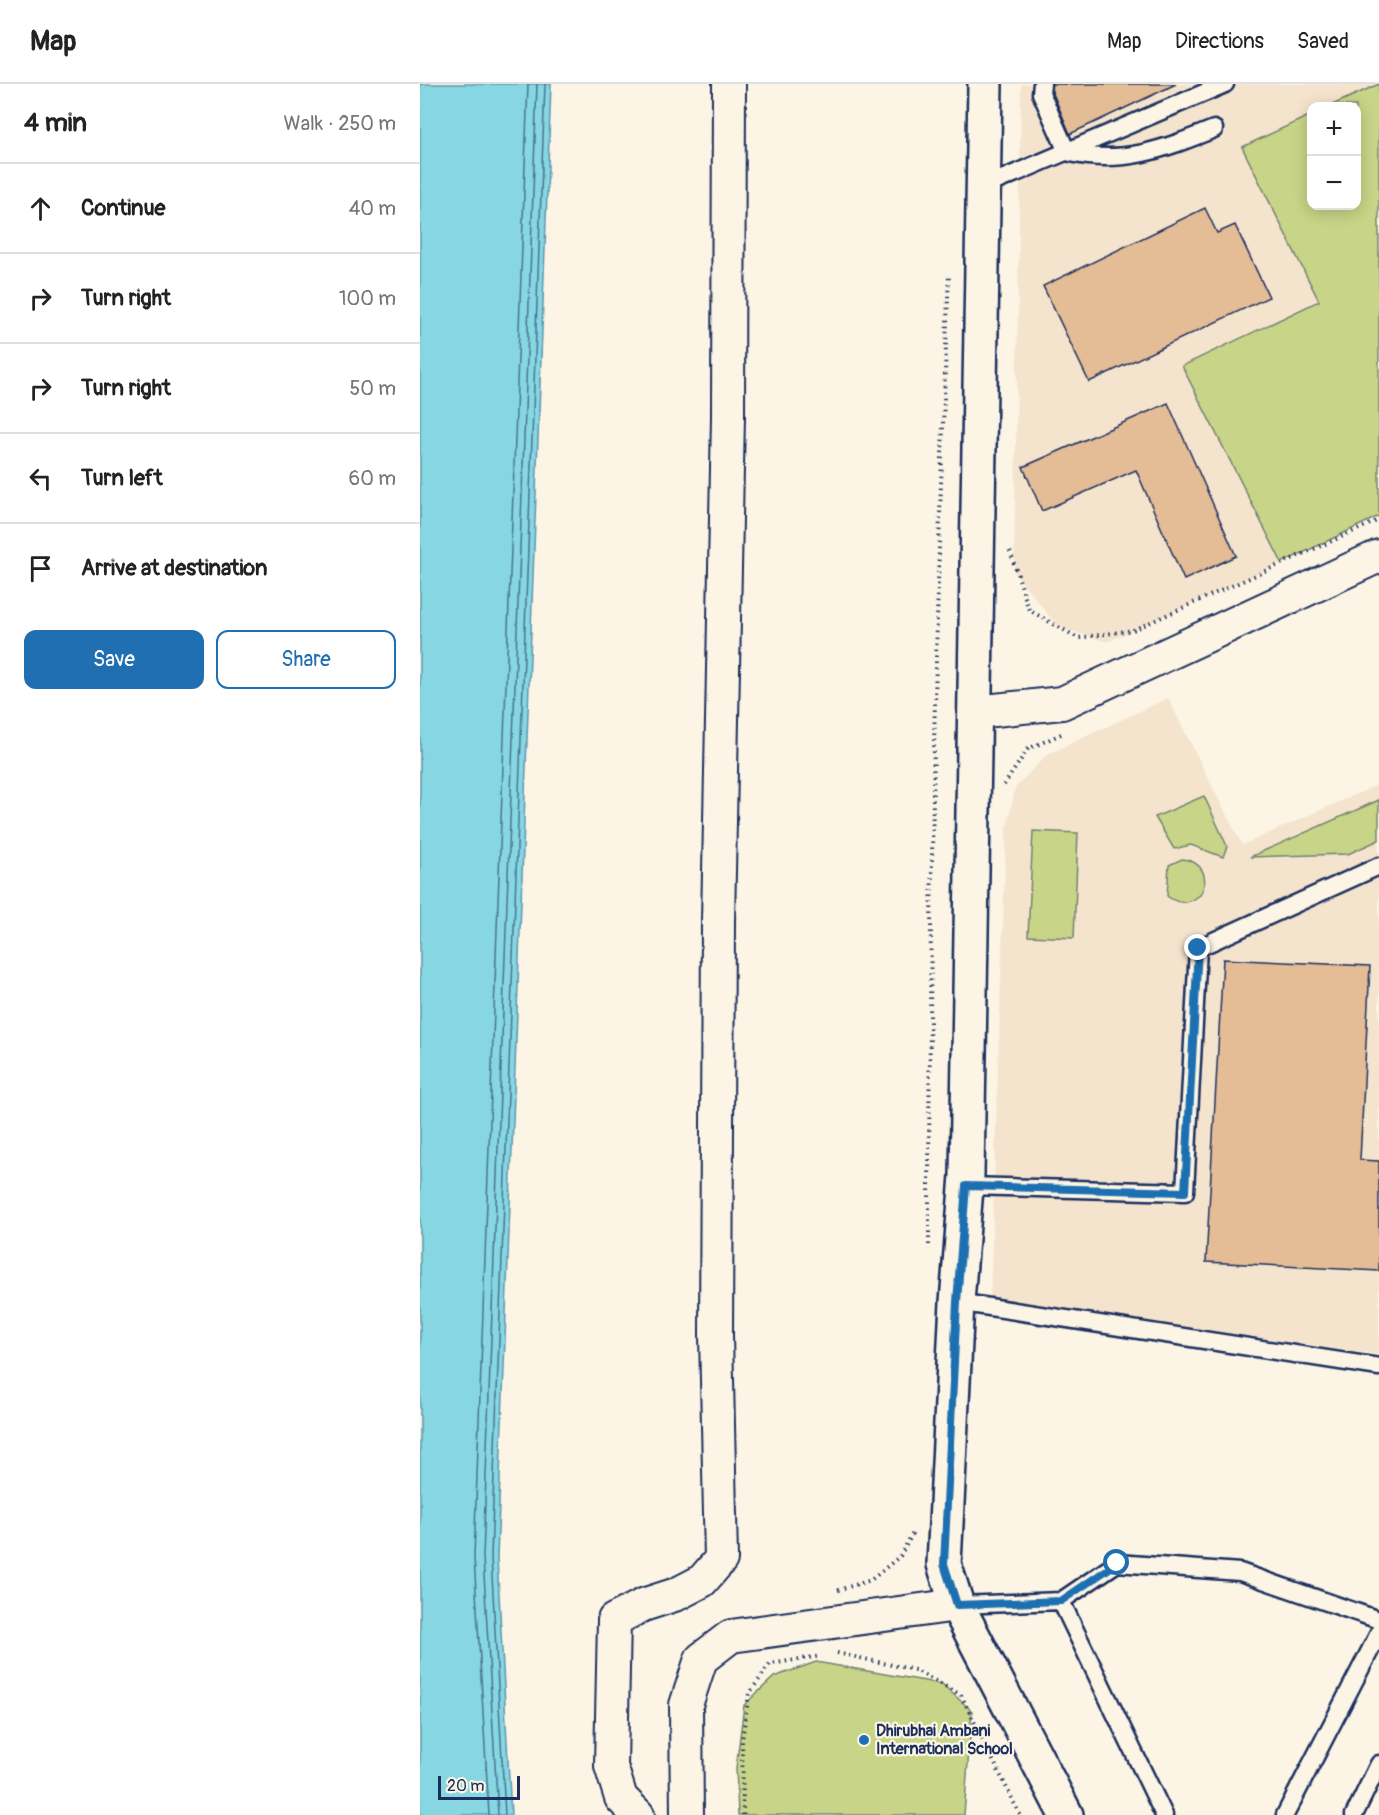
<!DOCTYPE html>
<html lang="en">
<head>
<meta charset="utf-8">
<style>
  :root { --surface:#fff; --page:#f2f2f2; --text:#222; --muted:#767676; --line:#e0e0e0; --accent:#1f6fb2 }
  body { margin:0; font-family:Pangolin,sans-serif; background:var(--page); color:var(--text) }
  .controls { position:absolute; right:18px; top:18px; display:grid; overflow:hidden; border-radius:12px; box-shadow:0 3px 15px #0003 }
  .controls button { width:54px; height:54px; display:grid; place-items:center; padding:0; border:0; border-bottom:2px solid var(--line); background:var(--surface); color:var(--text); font:30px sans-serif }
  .scale { position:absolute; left:18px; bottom:15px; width:82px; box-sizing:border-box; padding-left:6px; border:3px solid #1b2f5e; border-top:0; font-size:16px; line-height:21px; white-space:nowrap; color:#1b2f5e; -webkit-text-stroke:4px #fcf5e5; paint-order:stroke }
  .stop { position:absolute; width:18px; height:18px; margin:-14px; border:4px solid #1f6fb2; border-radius:50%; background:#fff }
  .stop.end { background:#1f6fb2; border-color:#fff; box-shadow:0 2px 6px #0008 }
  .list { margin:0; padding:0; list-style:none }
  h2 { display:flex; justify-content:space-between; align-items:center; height:78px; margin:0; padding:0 24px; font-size:26px }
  h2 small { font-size:20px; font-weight:400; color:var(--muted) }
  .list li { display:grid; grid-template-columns:39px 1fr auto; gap:18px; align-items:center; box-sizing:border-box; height:90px; padding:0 24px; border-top:2px solid var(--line) }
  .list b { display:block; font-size:22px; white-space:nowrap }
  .list em { font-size:20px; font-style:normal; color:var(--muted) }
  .actions { display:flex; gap:12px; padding:18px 24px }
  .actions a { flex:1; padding:14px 0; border:2px solid var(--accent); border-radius:12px; text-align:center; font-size:21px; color:var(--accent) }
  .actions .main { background:var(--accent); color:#fff }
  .icon { flex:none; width:33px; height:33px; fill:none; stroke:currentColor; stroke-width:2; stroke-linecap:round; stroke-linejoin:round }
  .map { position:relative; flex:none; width:959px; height:1731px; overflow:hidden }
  header { display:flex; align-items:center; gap:36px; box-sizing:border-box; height:84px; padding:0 30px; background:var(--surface); border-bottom:2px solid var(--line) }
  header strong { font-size:28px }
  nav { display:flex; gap:33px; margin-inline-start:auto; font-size:21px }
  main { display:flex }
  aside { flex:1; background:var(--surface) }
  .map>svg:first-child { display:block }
  .built { fill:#f5e4cd }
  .green { fill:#c8d487; stroke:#728272; stroke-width:1.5 }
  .water { fill:#87d7e2; stroke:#5c94ad; stroke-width:1.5 }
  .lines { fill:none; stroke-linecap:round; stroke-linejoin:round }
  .shore { stroke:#467293; stroke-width:1.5 }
  .building { fill:#e4bc95; stroke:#1b2f5e; stroke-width:1.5 }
  .lane-casing { stroke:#1b2f5e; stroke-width:21 }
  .street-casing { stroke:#1b2f5e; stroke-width:36 }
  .secondary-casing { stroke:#1b2f5e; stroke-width:38 }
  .path { stroke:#1b2f5e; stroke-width:4; stroke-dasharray:1.5 4.5; stroke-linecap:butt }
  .lane { stroke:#fcf5e5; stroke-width:16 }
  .street { stroke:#fcf5e5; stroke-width:32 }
  .secondary { stroke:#fcf5e5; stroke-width:33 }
  .route { stroke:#1f6fb2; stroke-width:8 }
  .poi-dot { fill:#1f6fb2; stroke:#fcf5e5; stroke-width:2 }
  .labels { text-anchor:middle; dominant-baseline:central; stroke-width:4.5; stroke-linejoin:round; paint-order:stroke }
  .poi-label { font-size:16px; font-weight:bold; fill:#1b2f5e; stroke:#fcf5e5; text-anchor:start }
</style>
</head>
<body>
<header>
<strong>Map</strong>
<nav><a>Map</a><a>Directions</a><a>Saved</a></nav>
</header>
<main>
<aside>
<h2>4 min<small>Walk · 250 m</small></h2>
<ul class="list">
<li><svg class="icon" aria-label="ahead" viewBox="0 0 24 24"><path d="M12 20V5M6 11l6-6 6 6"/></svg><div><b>Continue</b></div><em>40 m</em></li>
<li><svg class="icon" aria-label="right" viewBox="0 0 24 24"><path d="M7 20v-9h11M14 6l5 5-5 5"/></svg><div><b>Turn right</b></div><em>100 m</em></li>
<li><svg class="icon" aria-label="right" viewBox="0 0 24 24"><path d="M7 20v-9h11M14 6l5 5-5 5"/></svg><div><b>Turn right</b></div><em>50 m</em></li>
<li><svg class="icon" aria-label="left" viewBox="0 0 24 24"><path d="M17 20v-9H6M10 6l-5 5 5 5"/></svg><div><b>Turn left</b></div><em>60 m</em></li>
<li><svg class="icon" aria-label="arrive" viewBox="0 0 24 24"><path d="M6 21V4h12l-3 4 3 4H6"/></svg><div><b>Arrive at destination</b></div></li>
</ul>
<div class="actions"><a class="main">Save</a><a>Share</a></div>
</aside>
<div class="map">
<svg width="959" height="1731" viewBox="0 0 959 1731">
  <rect width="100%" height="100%" fill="#fcf5e5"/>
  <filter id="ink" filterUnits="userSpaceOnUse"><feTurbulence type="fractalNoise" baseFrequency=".0167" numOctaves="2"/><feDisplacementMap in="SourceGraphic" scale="12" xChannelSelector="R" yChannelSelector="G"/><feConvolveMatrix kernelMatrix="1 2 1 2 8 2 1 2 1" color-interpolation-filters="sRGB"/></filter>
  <g filter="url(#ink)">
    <path class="built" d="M601,0H959L910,22H892L891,31L822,63L899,217L762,282L862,479L687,558L638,543L594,488Z
      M748,614L822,761L959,700V1271L570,1216L586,748L595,704L626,671Z"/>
    <path class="green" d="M959,0V432L862,479L762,282L899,217L822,63L891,31L892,122H936V22H910Z
      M784,712L807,762L803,773L771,761L754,765L735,733Z
      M959,716V756L928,770L830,773Z
      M613,747L658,749L654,854L608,852Z
      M762,775C783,777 790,794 780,811C769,820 758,821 747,812L749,781Z
      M396,1578L522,1600L552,1627L544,1731H318L316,1684L324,1621L354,1593Z"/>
    <path class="water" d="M0,0H131L77,1474L91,1731H0Z"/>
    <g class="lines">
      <path class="shore" d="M69,1731L54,1473L108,0
        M78,1731L63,1473L117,0
        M85,1731L71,1473L125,0"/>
    </g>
    <path class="building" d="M629,0H756L650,50Z
      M785,124L797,149L815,141L849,213L669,298L623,202Z
      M748,319L816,472L764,496L716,386L622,427L603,383Z
      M803,875L950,882L940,1076L959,1077V1187L786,1178Z"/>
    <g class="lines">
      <defs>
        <path id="lane" d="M622,0L621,9L647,68
          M647,68C701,82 744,65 794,45
          M563,103L805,0
          M546,1102L765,1108L778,864L959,782
          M537,1218L959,1283
          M641,1517L697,1479L820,1488L959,1536
          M537,1521L641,1517L744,1731
          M865,1731L959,1549
          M934,1731L959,1680"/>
        <path id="street" d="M555,628L642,619L959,472
          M218,1731L201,1714L191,1682L194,1536L223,1521L257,1510L282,1497L301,1475L296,1251L298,838L308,333L309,0
          M267,1731L266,1621L281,1575L311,1552L537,1521"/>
        <path id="secondary" d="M565,0L547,1091L537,1218L524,1480L537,1521L646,1731"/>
      </defs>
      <use href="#lane" class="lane-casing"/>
      <use href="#street" class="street-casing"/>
      <use href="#secondary" class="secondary-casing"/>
      <path class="path" d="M590,467L609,526L658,554L713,546L959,436
        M584,701L608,665L641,650
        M509,1161C509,837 515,514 529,190
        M418,1506L451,1496L480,1472L494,1447
        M417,1569L495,1586L541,1611L600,1731
        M323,1731L322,1656L329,1610L350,1580L401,1572"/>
      <use href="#lane" class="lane"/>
      <use href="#street" class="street"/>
      <use href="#secondary" class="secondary"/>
    </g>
  </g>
  <g class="lines" filter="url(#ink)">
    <path class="route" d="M697,1479L641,1517L537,1521L524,1480L537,1218L546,1102L765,1108L778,864"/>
  </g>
  <circle class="poi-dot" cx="444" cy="1656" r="6"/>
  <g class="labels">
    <g class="poi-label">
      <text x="456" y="1647">Dhirubhai Ambani<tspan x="456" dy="18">International School</tspan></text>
    </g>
  </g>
</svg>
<div class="controls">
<button>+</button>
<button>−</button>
</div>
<div class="scale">20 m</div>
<div class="stop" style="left:697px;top:1479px"></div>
<div class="stop end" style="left:778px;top:864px"></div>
</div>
</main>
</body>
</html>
